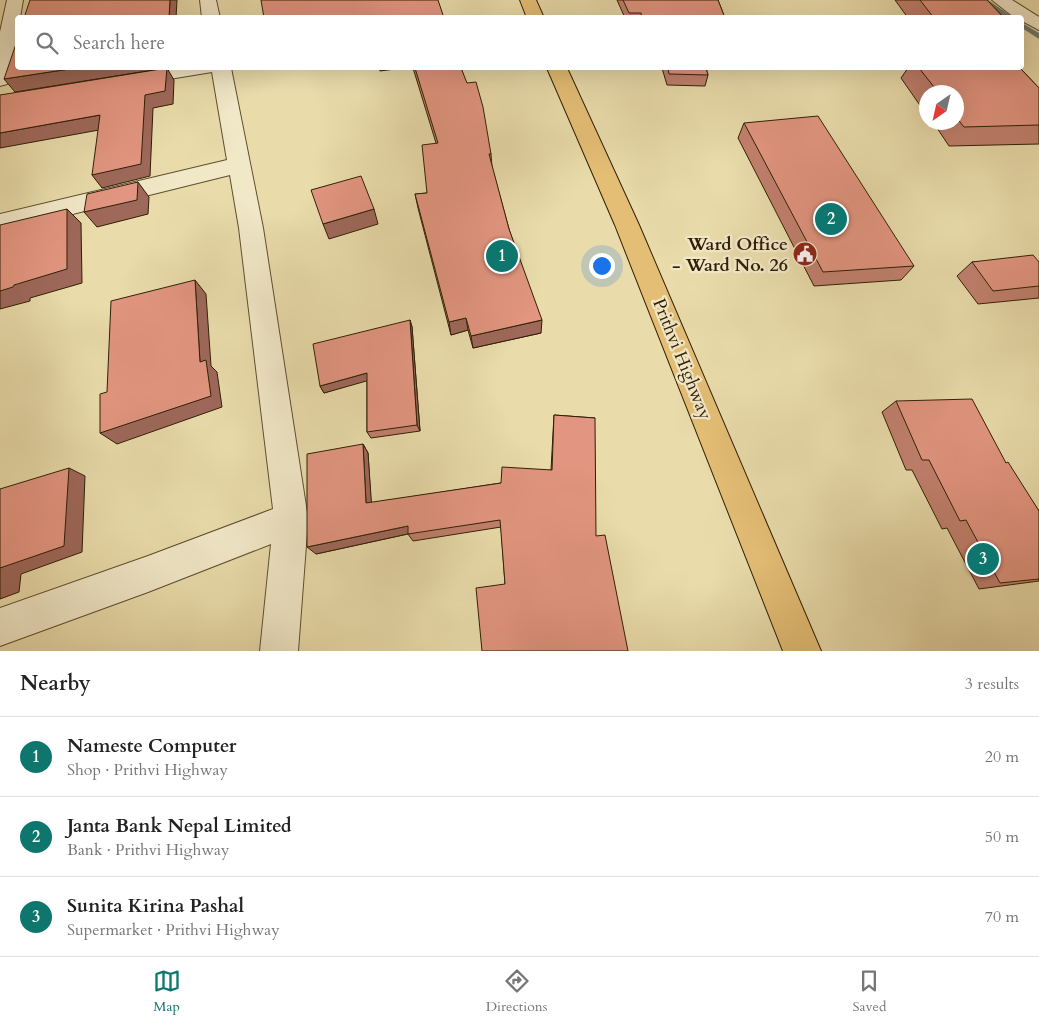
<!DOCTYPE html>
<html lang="en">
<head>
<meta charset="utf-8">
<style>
  :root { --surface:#fff; --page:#f2f2f2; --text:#222; --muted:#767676; --line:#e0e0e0; --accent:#0f766e }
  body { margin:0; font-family:Cardo,serif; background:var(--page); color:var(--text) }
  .compass { position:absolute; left:919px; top:85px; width:45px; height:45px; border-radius:50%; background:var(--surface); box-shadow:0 5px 20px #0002; rotate:214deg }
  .you { position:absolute; left:601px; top:265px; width:18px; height:18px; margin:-12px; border:4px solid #fff; border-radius:50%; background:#1a73e8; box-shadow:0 0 0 8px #1a73e833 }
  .badge { display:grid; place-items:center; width:32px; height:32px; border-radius:50%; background:var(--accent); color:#fff; font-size:16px; font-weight:700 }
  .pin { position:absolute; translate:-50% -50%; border:2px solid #fff; box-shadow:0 1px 5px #0006 }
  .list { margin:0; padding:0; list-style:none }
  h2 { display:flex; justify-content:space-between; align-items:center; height:65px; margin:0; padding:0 20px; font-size:21px }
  h2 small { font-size:16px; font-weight:400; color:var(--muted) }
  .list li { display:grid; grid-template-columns:32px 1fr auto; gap:15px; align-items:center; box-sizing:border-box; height:80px; padding:0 20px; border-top:1px solid var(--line) }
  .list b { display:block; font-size:19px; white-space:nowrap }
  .list p { margin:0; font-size:16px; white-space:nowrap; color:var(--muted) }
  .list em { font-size:16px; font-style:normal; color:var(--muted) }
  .icon { flex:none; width:28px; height:28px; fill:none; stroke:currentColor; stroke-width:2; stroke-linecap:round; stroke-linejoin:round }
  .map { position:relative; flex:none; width:1039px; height:651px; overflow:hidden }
  .search { position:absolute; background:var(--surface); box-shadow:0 5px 20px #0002; left:15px; right:15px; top:15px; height:55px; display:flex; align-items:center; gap:12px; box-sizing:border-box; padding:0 18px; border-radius:5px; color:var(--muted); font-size:19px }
  .sheet { height:305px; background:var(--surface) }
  nav { display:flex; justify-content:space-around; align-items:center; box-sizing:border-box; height:70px; border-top:1px solid var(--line); background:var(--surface); font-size:14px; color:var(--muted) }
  nav a { display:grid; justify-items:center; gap:2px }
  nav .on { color:var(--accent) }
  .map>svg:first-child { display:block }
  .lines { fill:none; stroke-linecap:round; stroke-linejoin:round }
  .stream { fill:#707b6e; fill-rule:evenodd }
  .minor-casing { stroke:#5e4e2e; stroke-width:2 }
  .trunk-casing { stroke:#2f1f05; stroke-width:2 }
  .minor { fill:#f1e8c8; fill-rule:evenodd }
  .trunk { fill:#e4be75; fill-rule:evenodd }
  .wall { fill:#c2806e; stroke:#2f1f05 }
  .shaded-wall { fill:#9e685a; stroke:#2f1f05 }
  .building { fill:#e29580; stroke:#2f1f05 }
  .labels { text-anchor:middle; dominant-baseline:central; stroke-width:4.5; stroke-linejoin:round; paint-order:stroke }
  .poi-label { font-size:18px; font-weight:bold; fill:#2f1f05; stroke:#f1e8c8; text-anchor:end }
  .street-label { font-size:18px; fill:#2f1f05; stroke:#f1e8c8 }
</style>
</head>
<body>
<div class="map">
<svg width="1039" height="651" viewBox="0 0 1039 651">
  <rect width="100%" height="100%" fill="#e9dbaa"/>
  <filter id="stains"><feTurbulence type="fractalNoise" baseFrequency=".004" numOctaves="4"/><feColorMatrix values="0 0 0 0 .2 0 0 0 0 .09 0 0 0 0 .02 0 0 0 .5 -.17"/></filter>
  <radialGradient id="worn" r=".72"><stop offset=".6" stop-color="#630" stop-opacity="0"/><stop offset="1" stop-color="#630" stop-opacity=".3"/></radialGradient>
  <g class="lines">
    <path class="stream" d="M979,0H988L1014,18H1004Z
      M1022,23L1039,33V39L1022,28Z"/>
    <defs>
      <path id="minor" d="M7,0H23L20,18H18V35L10,80L7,84L0,86V32Z
        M200,0H216L220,18H202Z
        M992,0H1012L1039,17V30L1022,21V18H1015Z
        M171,68H231L263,228L308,519L298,651H260L271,544L148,592L0,646V608L148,556L273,509L239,228L230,175L0,232V214L227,160L212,72L133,85L126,83L123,79L126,75Z"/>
      <path id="trunk" d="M520,0H536L544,18H527Z
        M547,68H567L639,225L821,651H783L615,225Z"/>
    </defs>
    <use href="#minor" class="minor-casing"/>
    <use href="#trunk" class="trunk-casing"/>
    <use href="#minor" class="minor"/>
    <use href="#trunk" class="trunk"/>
  </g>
  <path class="wall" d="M617,0H718L725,18H625Z
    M895,0H987L1004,18H908Z
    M413,68H461L491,154L492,167L509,229L541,333L473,348L468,330L451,335L418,208L415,194L427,193L436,143Z
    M662,68H706L708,75L705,86L667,85Z
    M908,68H1020L1039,88V144L949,146L933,122H956V92H926V114L901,78Z
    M744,123L914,266L901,280L814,286L738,138Z
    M972,262H1039V298L978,304L957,276Z
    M410,320L412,327L420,431L371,438L367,432V380L324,393L320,386Z
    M896,401L1006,463L1039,511V581L979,589L947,528L942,529L912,470H906L882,412Z
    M554,415L595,418L505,584L501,527L413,541L408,534L316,554L363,444L368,453L371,503L501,483L551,470Z"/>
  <path class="shaded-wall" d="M170,0H177L176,18H169Z
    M76,68H166L15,92L4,79Z
    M167,68L174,80L173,104L153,108L150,176L102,188L92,175L145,95Z
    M379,68H403L380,71Z
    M100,115L110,128L0,148V133Z
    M138,182L149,197L148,214L97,227L84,212Z
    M67,209L81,223L82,283L30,298V301L0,309V291Z
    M374,209L378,224L329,239L323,224Z
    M195,280L206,294L211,366L217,372L222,407L117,444L100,433L200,362Z
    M466,318L468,330L451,335L449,322Z
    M410,320L412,327L420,431L417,425Z
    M542,320L541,333L473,348L471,336Z
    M367,373L370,380L324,393L320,386Z
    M363,444L368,453L372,511L366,503Z
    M69,468L85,476L82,552L21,574L19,592L0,599V568Z
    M408,526L412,533L316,554L307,547Z"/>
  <path class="building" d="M30,0H170L169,18H24Z
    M261,0H438L444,18H264Z
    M623,0H718L725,18H642L641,13H629Z
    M920,0H987L1004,18H934Z
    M18,38V68H76L4,79Z
    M167,68L165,91L145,95L141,164L92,175L100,115L0,133V95Z
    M415,68H461L467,83L476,82L483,107L491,154H489L509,229L542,320L471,336L466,318L449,322L415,194L427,193L422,145L438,143Z
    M668,68H706L708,75L669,74Z
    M919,68H1020L1039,88V125L964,127L956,117V92H938Z
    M818,116L914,266L823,272L744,123Z
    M361,176L374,209L323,224L311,190Z
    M138,182L137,200L84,212L87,194Z
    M67,209V269L14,285L13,287L0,291V225Z
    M1033,255L1039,262V286L993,291L972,262Z
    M195,280L200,362L206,360L211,396L100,433V394L107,392L111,301Z
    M410,320L417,425L367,432V373L320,386L313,344Z
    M972,399L1006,463L1008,462L1039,511V579L1000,583L966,520L960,521L929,460H922L896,401Z
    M554,415L595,418L596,536L605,535L628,651H482L476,588L505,584L500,520L408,534V526L307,547V454L363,444L366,503L501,483L502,467L552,470Z
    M69,468L64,546L0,568V489Z"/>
  <defs>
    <symbol id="civic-disc" viewBox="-11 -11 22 22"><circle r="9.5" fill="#8f2418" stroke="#f1e8c8"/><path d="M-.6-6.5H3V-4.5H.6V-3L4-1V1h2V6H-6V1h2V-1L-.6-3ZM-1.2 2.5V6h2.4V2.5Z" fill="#fff"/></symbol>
  </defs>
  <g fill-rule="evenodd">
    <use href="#civic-disc" x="791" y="240" width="28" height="28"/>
  </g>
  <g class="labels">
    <g class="poi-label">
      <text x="788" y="244">Ward Office<tspan x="788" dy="21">- Ward No. 26</tspan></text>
    </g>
    <g class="street-label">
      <text transform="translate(682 359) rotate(68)">Prithvi Highway</text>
    </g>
  </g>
  <rect width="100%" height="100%" filter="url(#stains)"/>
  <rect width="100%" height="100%" fill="url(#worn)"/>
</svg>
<svg class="compass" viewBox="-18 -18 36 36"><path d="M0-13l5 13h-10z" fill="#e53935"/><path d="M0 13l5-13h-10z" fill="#767676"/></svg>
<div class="you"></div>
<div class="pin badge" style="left:502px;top:256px">1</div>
<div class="pin badge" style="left:831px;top:219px">2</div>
<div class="pin badge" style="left:983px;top:559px">3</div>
<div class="search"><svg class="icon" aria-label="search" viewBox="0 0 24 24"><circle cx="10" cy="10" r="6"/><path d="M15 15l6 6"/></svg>Search here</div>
</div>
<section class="sheet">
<h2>Nearby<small>3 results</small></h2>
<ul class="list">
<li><span class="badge">1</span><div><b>Nameste Computer</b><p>Shop · Prithvi Highway</p></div><em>20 m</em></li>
<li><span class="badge">2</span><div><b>Janta Bank Nepal Limited</b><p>Bank · Prithvi Highway</p></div><em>50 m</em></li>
<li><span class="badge">3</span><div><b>Sunita Kirina Pashal</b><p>Supermarket · Prithvi Highway</p></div><em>70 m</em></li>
</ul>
</section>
<nav>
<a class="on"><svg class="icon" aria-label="map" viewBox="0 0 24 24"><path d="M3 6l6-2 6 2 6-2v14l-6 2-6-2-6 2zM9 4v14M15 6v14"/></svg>Map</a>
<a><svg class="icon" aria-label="directions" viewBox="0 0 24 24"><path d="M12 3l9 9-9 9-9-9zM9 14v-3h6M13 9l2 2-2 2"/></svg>Directions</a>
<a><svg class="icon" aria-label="saved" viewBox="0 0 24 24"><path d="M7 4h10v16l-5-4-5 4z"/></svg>Saved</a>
</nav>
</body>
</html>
